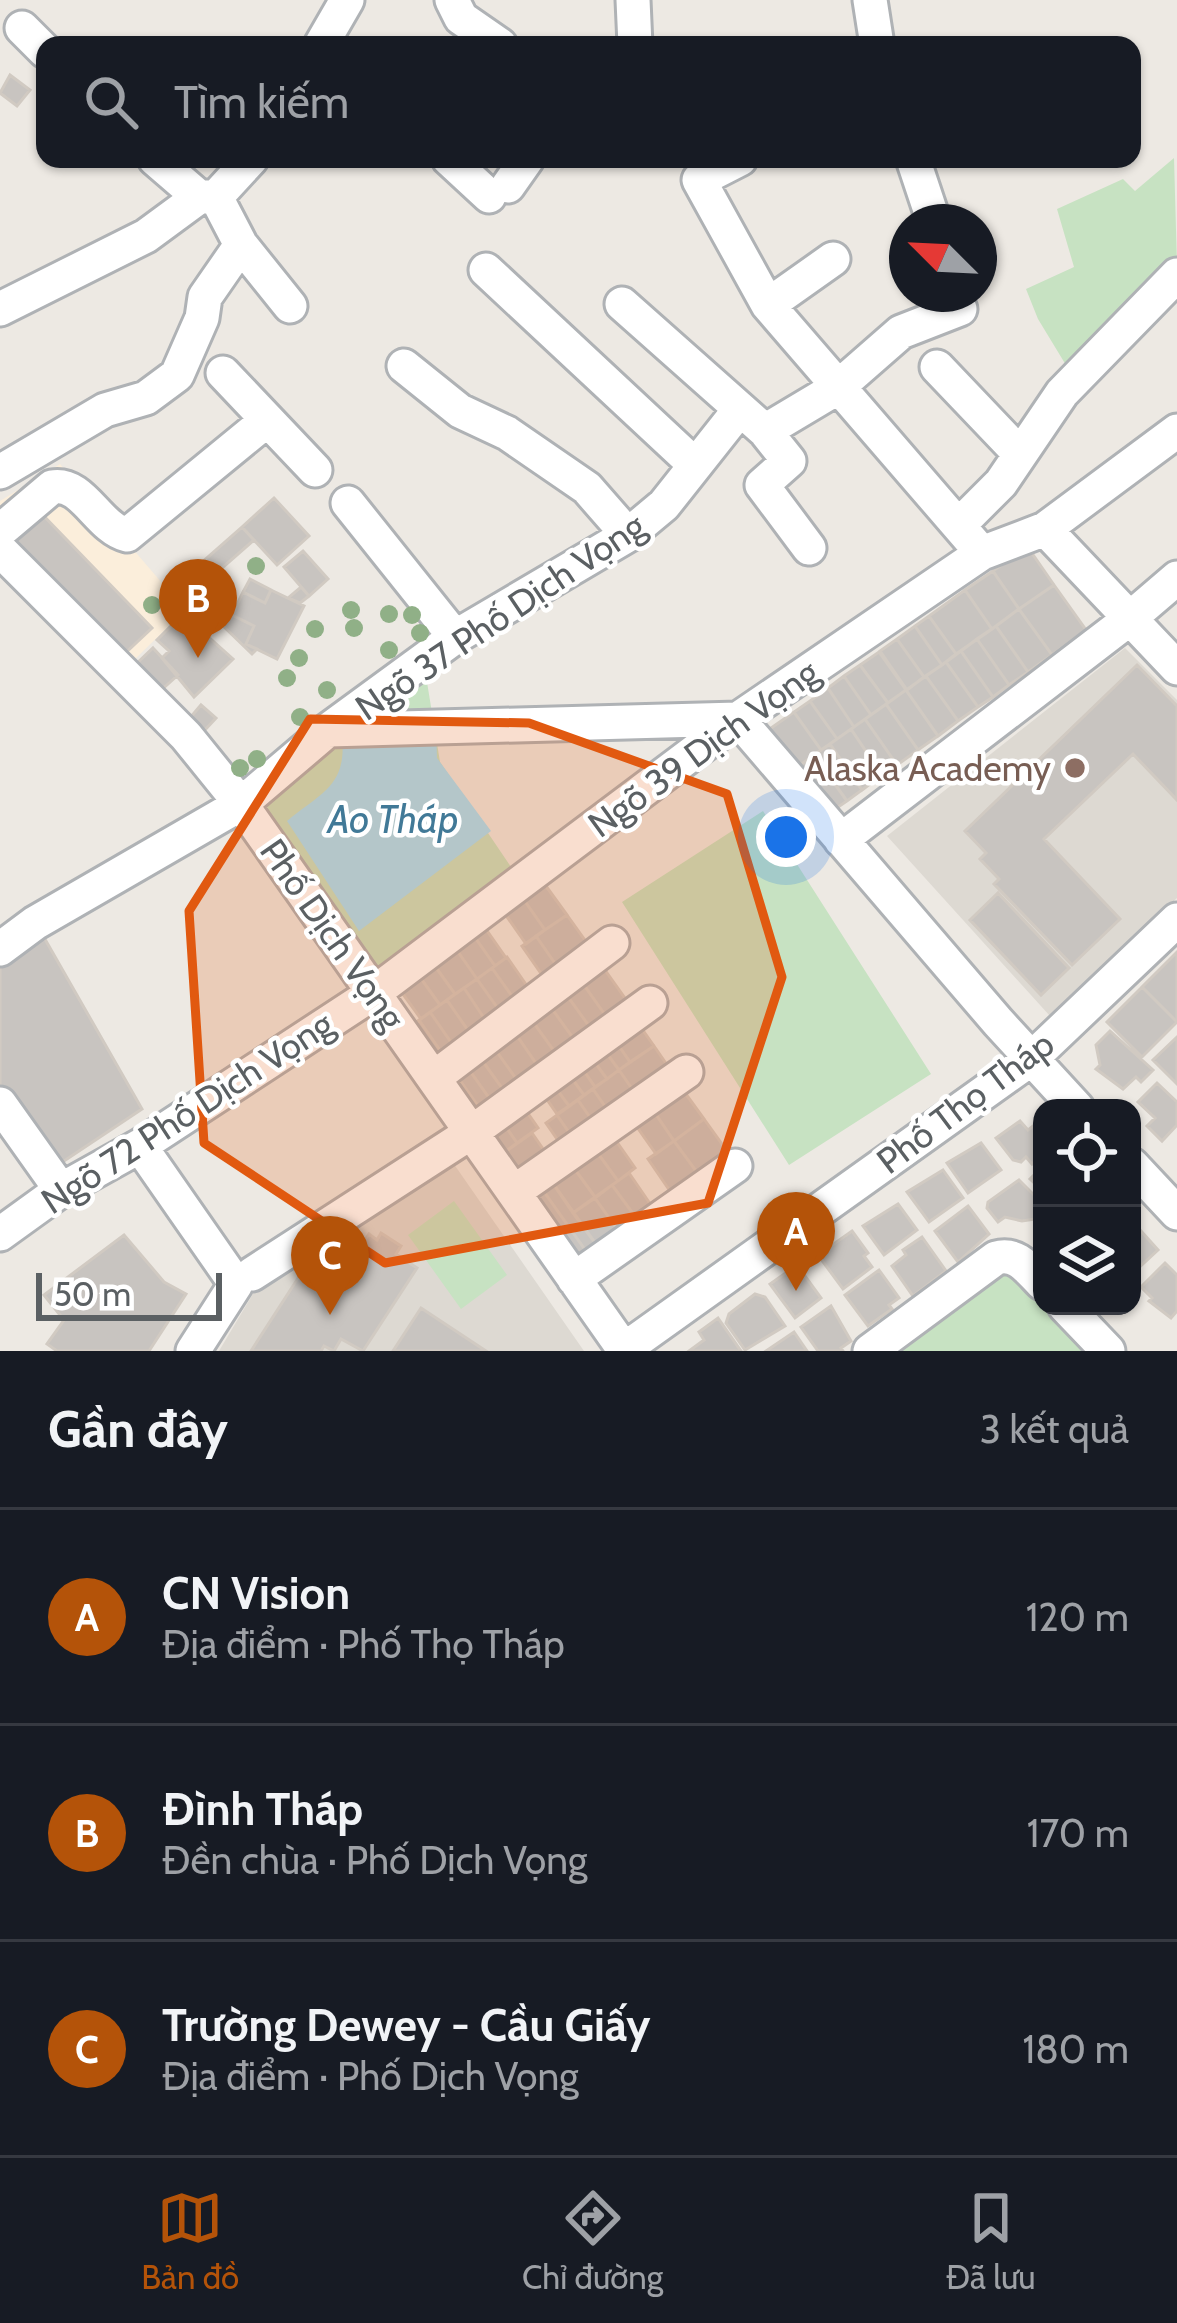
<!DOCTYPE html>
<html lang="vi">
<head>
<meta charset="utf-8">
<style>
  :root { --surface:#171b24; --page:#242831; --text:#f1f3f6; --muted:#9ea1a6; --line:#363941; --accent:#b45309 }
  body { margin:0; font-family:Cabin,sans-serif; background:var(--page); color:var(--text) }
  .controls { position:absolute; right:36px; bottom:36px; display:grid; overflow:hidden; border-radius:24px; box-shadow:0 3px 9px #0004 }
  .controls button { width:108px; height:108px; display:grid; place-items:center; padding:0; border:0; border-bottom:3px solid var(--line); background:var(--surface); color:var(--text); font:60px sans-serif }
  .compass { position:absolute; left:889px; top:204px; width:108px; height:108px; border-radius:50%; background:var(--surface); box-shadow:0 3px 9px #0004; rotate:294deg }
  .scale { position:absolute; left:36px; bottom:30px; width:186px; box-sizing:border-box; padding-left:12px; border:6px solid #5b6063; border-top:0; font-size:33px; line-height:42px; white-space:nowrap; color:#5b6063; -webkit-text-stroke:9px #fff; paint-order:stroke }
  .you { position:absolute; left:786px; top:837px; width:42px; height:42px; margin:-30px; border:9px solid #fff; border-radius:50%; background:#1a73e8; box-shadow:0 0 0 18px #1a73e833 }
  .badge { display:grid; place-items:center; width:78px; height:78px; border-radius:50%; background:var(--accent); color:#fff; font-size:39px; font-weight:700 }
  .pin { position:absolute; translate:-50% -99px; filter:drop-shadow(0 3px 6px #0008) }
  .pin::after { content:''; position:absolute; top:63px; width:42px; height:36px; background:inherit; clip-path:polygon(0 0,100% 0,50% 100%) }
  .list { margin:0; padding:0; list-style:none }
  h2 { display:flex; justify-content:space-between; align-items:center; height:156px; margin:0; padding:0 48px; font-size:51px }
  h2 small { font-size:39px; font-weight:400; color:var(--muted) }
  .list li { display:grid; grid-template-columns:78px 1fr auto; gap:36px; align-items:center; box-sizing:border-box; height:216px; padding:0 48px; border-top:3px solid var(--line) }
  .list b { display:block; font-size:45px; white-space:nowrap }
  .list p { margin:0; font-size:39px; white-space:nowrap; color:var(--muted) }
  .list em { font-size:39px; font-style:normal; color:var(--muted) }
  .icon { flex:none; width:66px; height:66px; fill:none; stroke:currentColor; stroke-width:2; stroke-linecap:round; stroke-linejoin:round }
  .map { position:relative; flex:none; width:1177px; height:1351px; overflow:hidden }
  .search { position:absolute; background:var(--surface); box-shadow:0 3px 9px #0004; left:36px; right:36px; top:36px; height:132px; display:flex; align-items:center; gap:30px; box-sizing:border-box; padding:0 42px; border-radius:24px; color:var(--muted); font-size:45px }
  .sheet { height:804px; background:var(--surface) }
  nav { display:flex; justify-content:space-around; align-items:center; box-sizing:border-box; height:168px; border-top:3px solid var(--line); background:var(--surface); font-size:33px; color:var(--muted) }
  nav a { display:grid; justify-items:center; gap:6px }
  nav .on { color:var(--accent) }
  .map>svg:first-child { display:block }
  .commercial { fill:#fbeedb }
  .education { fill:#ddd9d2 }
  .green { fill:#c7e2c2 }
  .water { fill:#a9e2f8 }
  .building { fill:#c8c4c0; stroke:#d1cac2; stroke-width:3 }
  .lines { fill:none; stroke-linecap:round; stroke-linejoin:round }
  .minor-casing { stroke:#afb2b5; stroke-width:39 }
  .minor { stroke:#fff; stroke-width:33 }
  .tree { fill:#90b087 }
  .marked { fill:#e15910; fill-opacity:0.2; stroke:#e15910; stroke-width:9; stroke-linejoin:round }
  .education-dot { fill:#8d6e63; stroke:#fff; stroke-width:4.5 }
  .labels { text-anchor:middle; dominant-baseline:central; stroke-width:9; stroke-linejoin:round; paint-order:stroke }
  .street-label { font-size:36px; fill:#5b6063; stroke:#fff }
  .education-label { font-size:36px; fill:#785e54; stroke:#fff; text-anchor:end }
  .water-label { font-size:39px; font-style:italic; fill:#417997; stroke:#fff }
</style>
</head>
<body>
<div class="map">
<svg width="1177" height="1351" viewBox="0 0 1177 1351">
  <rect width="100%" height="100%" fill="#ede9e3"/>
  <path class="commercial" d="M60,464L180,604L176,619L129,665L0,539V501Z"/>
  <path class="education" d="M1125,648L1177,700V898L1050,1016L887,836Z
    M449,1157L584,1351H219L263,1277Z"/>
  <path class="green" d="M1174,158L1177,266L1072,375L1038,319L1026,289L1074,267L1057,209L1123,179L1135,191Z
    M426,676L440,762L511,867L375,972L253,805Z
    M763,811L931,1074L789,1165L622,902Z
    M454,1201L507,1275L461,1309L408,1235Z
    M996,1258L1042,1283V1306H1065L1108,1351H870Z"/>
  <path class="water" d="M436,730L437,758L491,831L359,931L287,821C322,792 347,786 342,736Z"/>
  <path class="building" d="M10,75L30,90L17,106L0,93Z
    M274,498L309,536L277,565L242,527Z
    M36,508L152,628L118,660L2,540Z
    M242,527L254,540L188,598L176,585Z
    M1027,546L1054,585L1019,609L993,571Z
    M303,551L328,579L309,596L284,567Z
    M993,571L1019,609L992,629L965,590Z
    M250,579L271,590L265,603L243,592Z
    M1054,585L1086,630L1052,655L1019,609Z
    M301,587L309,596L300,603L288,598Z
    M271,590L304,606L277,659L246,644L254,626L232,615L243,592L265,603Z
    M965,590L992,629L956,654L929,616Z
    M1019,609L1052,655L1028,672L996,626Z
    M232,615L254,626L246,644L257,649L252,654L223,626Z
    M929,616L956,654L942,665L915,626Z
    M177,620L187,631L194,624L233,659L194,697L162,658L169,651L157,640Z
    M915,626L942,665L924,677L897,639Z
    M996,626L1028,672L1009,685L977,639Z
    M897,639L924,677L907,690L880,651Z
    M977,639L1009,685L993,697L961,651Z
    M153,648L178,675L158,693L133,667Z
    M961,651L993,697L978,707L946,662Z
    M879,652L906,690L888,703L860,665Z
    M946,662L978,707L958,721L926,676Z
    M860,665L888,703L871,715L844,676Z
    M1137,665L1177,706V800L1133,754L1044,839L1120,919L1072,965L994,884L999,879L980,859L986,853L965,831Z
    M844,676L871,715L854,727L828,688Z
    M926,676L958,721L938,736L906,690Z
    M828,688L854,727L837,739L810,701Z
    M906,690L938,736L918,750L886,704Z
    M810,701L837,739L821,750L794,712Z
    M886,704L918,750L897,765L865,719Z
    M201,705L216,718L204,731L190,718Z
    M794,712L821,750L788,774L761,735Z
    M865,719L897,765L882,775L851,729Z
    M851,729L882,775L862,790L830,744Z
    M830,744L862,790L847,801L814,755Z
    M814,755L829,776L803,795L788,774Z
    M829,776L847,801L825,816L808,792Z
    M543,882L567,915L545,930L522,897Z
    M998,893L1069,968L1041,995L970,920Z
    M522,897L545,930L526,944L503,911Z
    M567,915L594,953L563,975L536,936Z
    M483,925L506,958L495,966L472,933Z
    M38,927L142,1109L52,1169L0,1098V957Z
    M472,933L495,966L477,979L454,946Z
    M536,936L563,975L549,985L522,946Z
    M454,946L477,979L455,994L432,962Z
    M1177,952V1022L1142,987Z
    M507,957L534,996L519,1006L492,968Z
    M432,962L455,994L440,1005L417,973Z
    M600,963L634,1011L613,1026L579,978Z
    M492,968L519,1006L504,1017L477,979Z
    M417,973L440,1005L421,1019L397,986Z
    M579,978L613,1026L597,1037L563,990Z
    M477,979L504,1017L490,1027L464,988Z
    M1142,987L1177,1022L1142,1057L1107,1022Z
    M464,988L490,1027L474,1039L447,1000Z
    M563,990L597,1037L581,1049L547,1002Z
    M447,1000L474,1039L457,1051L430,1012Z
    M547,1002L581,1049L562,1062L528,1015Z
    M430,1012L457,1051L446,1059L419,1020Z
    M528,1015L562,1062L544,1075L511,1027Z
    M635,1019L654,1046L630,1062L612,1036Z
    M419,1020L446,1059L432,1069L405,1030Z
    M511,1027L544,1075L524,1090L490,1042Z
    M1110,1031L1153,1070L1141,1082L1136,1077L1123,1089L1096,1069L1100,1065L1096,1045Z
    M612,1036L630,1062L619,1070L600,1044Z
    M1177,1037V1084L1153,1060Z
    M490,1042L524,1090L510,1099L476,1052Z
    M600,1044L619,1070L607,1079L588,1053Z
    M654,1046L674,1075L639,1099L619,1070Z
    M476,1052L510,1099L497,1109L463,1061Z
    M588,1053L607,1079L595,1087L577,1061Z
    M463,1061L497,1109L486,1117L452,1069Z
    M577,1061L595,1087L584,1095L565,1069Z
    M452,1069L486,1117L474,1125L440,1078Z
    M565,1069L584,1095L569,1106L550,1080Z
    M619,1070L639,1099L613,1118L593,1089Z
    M550,1080L569,1106L557,1114L539,1088Z
    M1157,1083L1177,1102V1125L1162,1141L1147,1126L1155,1118L1138,1102Z
    M680,1086L704,1119L674,1141L651,1107Z
    M593,1089L613,1118L598,1129L578,1100Z
    M578,1100L598,1129L577,1144L557,1115Z
    M520,1102L538,1128L517,1143L499,1117Z
    M651,1107L674,1141L656,1154L632,1120Z
    M557,1115L577,1144L566,1152L546,1123Z
    M499,1117L517,1143L495,1159L476,1133Z
    M704,1119L729,1154L699,1175L674,1141Z
    M1020,1121L1028,1130L1037,1123L1042,1128V1154L1032,1164L1026,1157L1021,1162L1013,1160L996,1138Z
    M532,1133L552,1162L516,1188L495,1159Z
    M612,1135L635,1168L618,1181L594,1148Z
    M674,1141L699,1175L672,1194L648,1159Z
    M981,1143L1001,1170L968,1193L947,1163Z
    M594,1148L618,1181L595,1197L571,1164Z
    M571,1164L595,1197L573,1213L550,1179Z
    M1042,1167V1190L1030,1179Z
    M943,1170L963,1198L929,1222L907,1192Z
    M629,1173L653,1208L637,1219L612,1185Z
    M550,1179L598,1247L588,1254L540,1186Z
    M1019,1180L1042,1203V1218L1022,1221L1005,1217L998,1222L987,1208L988,1202Z
    M612,1185L637,1219L619,1232L595,1198Z
    M540,1186L588,1254L571,1267L523,1198Z
    M595,1198L619,1232L598,1247L573,1213Z
    M898,1204L917,1230L884,1255L863,1226Z
    M968,1206L989,1234L958,1262L935,1231Z
    M1132,1221L1158,1250L1132,1274Z
    M852,1231L868,1253L864,1256L872,1267L843,1289L818,1255Z
    M381,1233L401,1246L396,1254L417,1268L363,1351L341,1339L334,1351L324,1346L321,1351H251L302,1272L332,1291L369,1234L377,1240Z
    M124,1235L164,1282L186,1294L149,1351H57L47,1344L64,1320L44,1295Z
    M922,1237L946,1271L913,1296L892,1266L906,1255L903,1250Z
    M1165,1263L1177,1275V1311L1171,1318L1149,1301L1152,1298L1141,1287Z
    M797,1265L821,1298L795,1318L770,1284Z
    M879,1270L899,1298L889,1305L892,1309L868,1326L845,1295Z
    M755,1294L765,1297L785,1326L745,1350L726,1323L729,1314Z
    M831,1306L851,1341L841,1348L843,1351H818L801,1327Z
    M421,1308L486,1351H393Z
    M718,1318L741,1351H689L704,1340L699,1332Z
    M794,1332L807,1351H766Z"/>
  <g class="lines">
    <defs>
      <path id="minor" d="M452,0L461,18L500,45
        M633,0L635,45
        M870,0L877,45
        M22,28L45,51
        M321,45L347,0
        M155,159L199,197
        M449,159L489,196
        M740,159L699,180L768,305L982,553
        M913,159L934,222
        M508,186L527,159
        M241,245L290,306
        M486,270L694,464
        M622,304L765,431L789,461L762,485L809,548
        M768,305L833,259
        M0,309L146,236L199,197H216
        M404,366L460,411L507,433L587,488L628,535
        M937,367L1020,454
        M223,373L315,470
        M765,431L837,388L901,332L960,309
        M0,472L105,410L146,398L177,375L202,318L205,297L241,245L216,197L251,159
        M348,503L455,637
        M959,525L1001,483L1062,393L1177,275
        M1045,529L1177,668
        M0,531L52,487C83,481 98,528 127,535L266,421
        M0,550L186,736L241,804L625,1351
        M738,719L998,1022L1077,1108
        M328,730L738,719
        M841,840L1128,620L1177,578
        M0,949L35,923L241,804L328,730L455,637L628,535L664,505L740,409
        M435,1077L612,943
        M0,1104L61,1190
        M140,1146L236,1284L193,1351
        M1132,1165L1177,1213
        M514,1192L686,1072
        M0,1234L61,1190L140,1146L375,992L738,719L982,553L1045,529L1177,431
        M252,1274L472,1132L650,1003
        M574,1279L735,1166
        M1065,1306L1108,1351
        M622,1351L1031,1059L1177,920
        M870,1351L996,1258C1017,1252 1028,1269 1042,1283"/>
    </defs>
    <use href="#minor" class="minor-casing"/>
    <use href="#minor" class="minor"/>
  </g>
  <g class="tree">
    <circle cx="256" cy="566" r="9"/>
    <circle cx="224" cy="595" r="9"/>
    <circle cx="152" cy="605" r="9"/>
    <circle cx="351" cy="610" r="9"/>
    <circle cx="389" cy="614" r="9"/>
    <circle cx="412" cy="615" r="9"/>
    <circle cx="354" cy="628" r="9"/>
    <circle cx="315" cy="629" r="9"/>
    <circle cx="420" cy="633" r="9"/>
    <circle cx="389" cy="650" r="9"/>
    <circle cx="299" cy="658" r="9"/>
    <circle cx="287" cy="678" r="9"/>
    <circle cx="327" cy="690" r="9"/>
    <circle cx="300" cy="717" r="9"/>
    <circle cx="257" cy="759" r="9"/>
    <circle cx="240" cy="768" r="9"/>
  </g>
  <path class="marked" d="M310,719L529,723L727,794L782,977L708,1203L385,1263L204,1143L189,911Z"/>
  <circle class="education-dot" cx="1075" cy="768" r="12"/>
  <g class="labels">
    <g class="street-label">
      <text transform="translate(500 616) rotate(-34)">Ngõ 37 Phố Dịch Vọng</text>
      <text transform="translate(703 748) rotate(-36)">Ngõ 39 Dịch Vọng</text>
      <text transform="translate(333 934) rotate(55)">Phố Dịch Vọng</text>
      <text transform="translate(965 1102) rotate(-37)">Phố Thọ Tháp</text>
      <text transform="translate(187 1112) rotate(-33)">Ngõ 72 Phố Dịch Vọng</text>
    </g>
    <g class="education-label">
      <text x="1051" y="768">Alaska Academy</text>
    </g>
    <g class="water-label">
      <text x="393" y="819">Ao Tháp</text>
    </g>
  </g>
</svg>
<div class="controls">
<button><svg class="icon" aria-label="locate" viewBox="0 0 24 24"><circle cx="12" cy="12" r="6"/><path d="M12 2v4M12 18v4M2 12h4M18 12h4"/></svg></button>
<button><svg class="icon" aria-label="layers" viewBox="0 0 24 24"><path d="M12 4l9 5-9 5-9-5zM3 14l9 5 9-5"/></svg></button>
</div>
<svg class="compass" viewBox="-18 -18 36 36"><path d="M0-13l5 13h-10z" fill="#e53935"/><path d="M0 13l5-13h-10z" fill="#9ea1a6"/></svg>
<div class="scale">50 m</div>
<div class="you"></div>
<div class="pin badge" style="left:796px;top:1291px">A</div>
<div class="pin badge" style="left:198px;top:658px">B</div>
<div class="pin badge" style="left:330px;top:1315px">C</div>
<div class="search"><svg class="icon" aria-label="search" viewBox="0 0 24 24"><circle cx="10" cy="10" r="6"/><path d="M15 15l6 6"/></svg>Tìm kiếm</div>
</div>
<section class="sheet">
<h2>Gần đây<small>3 kết quả</small></h2>
<ul class="list">
<li><span class="badge">A</span><div><b>CN Vision</b><p>Địa điểm · Phố Thọ Tháp</p></div><em>120 m</em></li>
<li><span class="badge">B</span><div><b>Đình Tháp</b><p>Đền chùa · Phố Dịch Vọng</p></div><em>170 m</em></li>
<li><span class="badge">C</span><div><b>Trường Dewey - Cầu Giấy</b><p>Địa điểm · Phố Dịch Vọng</p></div><em>180 m</em></li>
</ul>
</section>
<nav>
<a class="on"><svg class="icon" aria-label="map" viewBox="0 0 24 24"><path d="M3 6l6-2 6 2 6-2v14l-6 2-6-2-6 2zM9 4v14M15 6v14"/></svg>Bản đồ</a>
<a><svg class="icon" aria-label="directions" viewBox="0 0 24 24"><path d="M12 3l9 9-9 9-9-9zM9 14v-3h6M13 9l2 2-2 2"/></svg>Chỉ đường</a>
<a><svg class="icon" aria-label="saved" viewBox="0 0 24 24"><path d="M7 4h10v16l-5-4-5 4z"/></svg>Đã lưu</a>
</nav>
</body>
</html>
